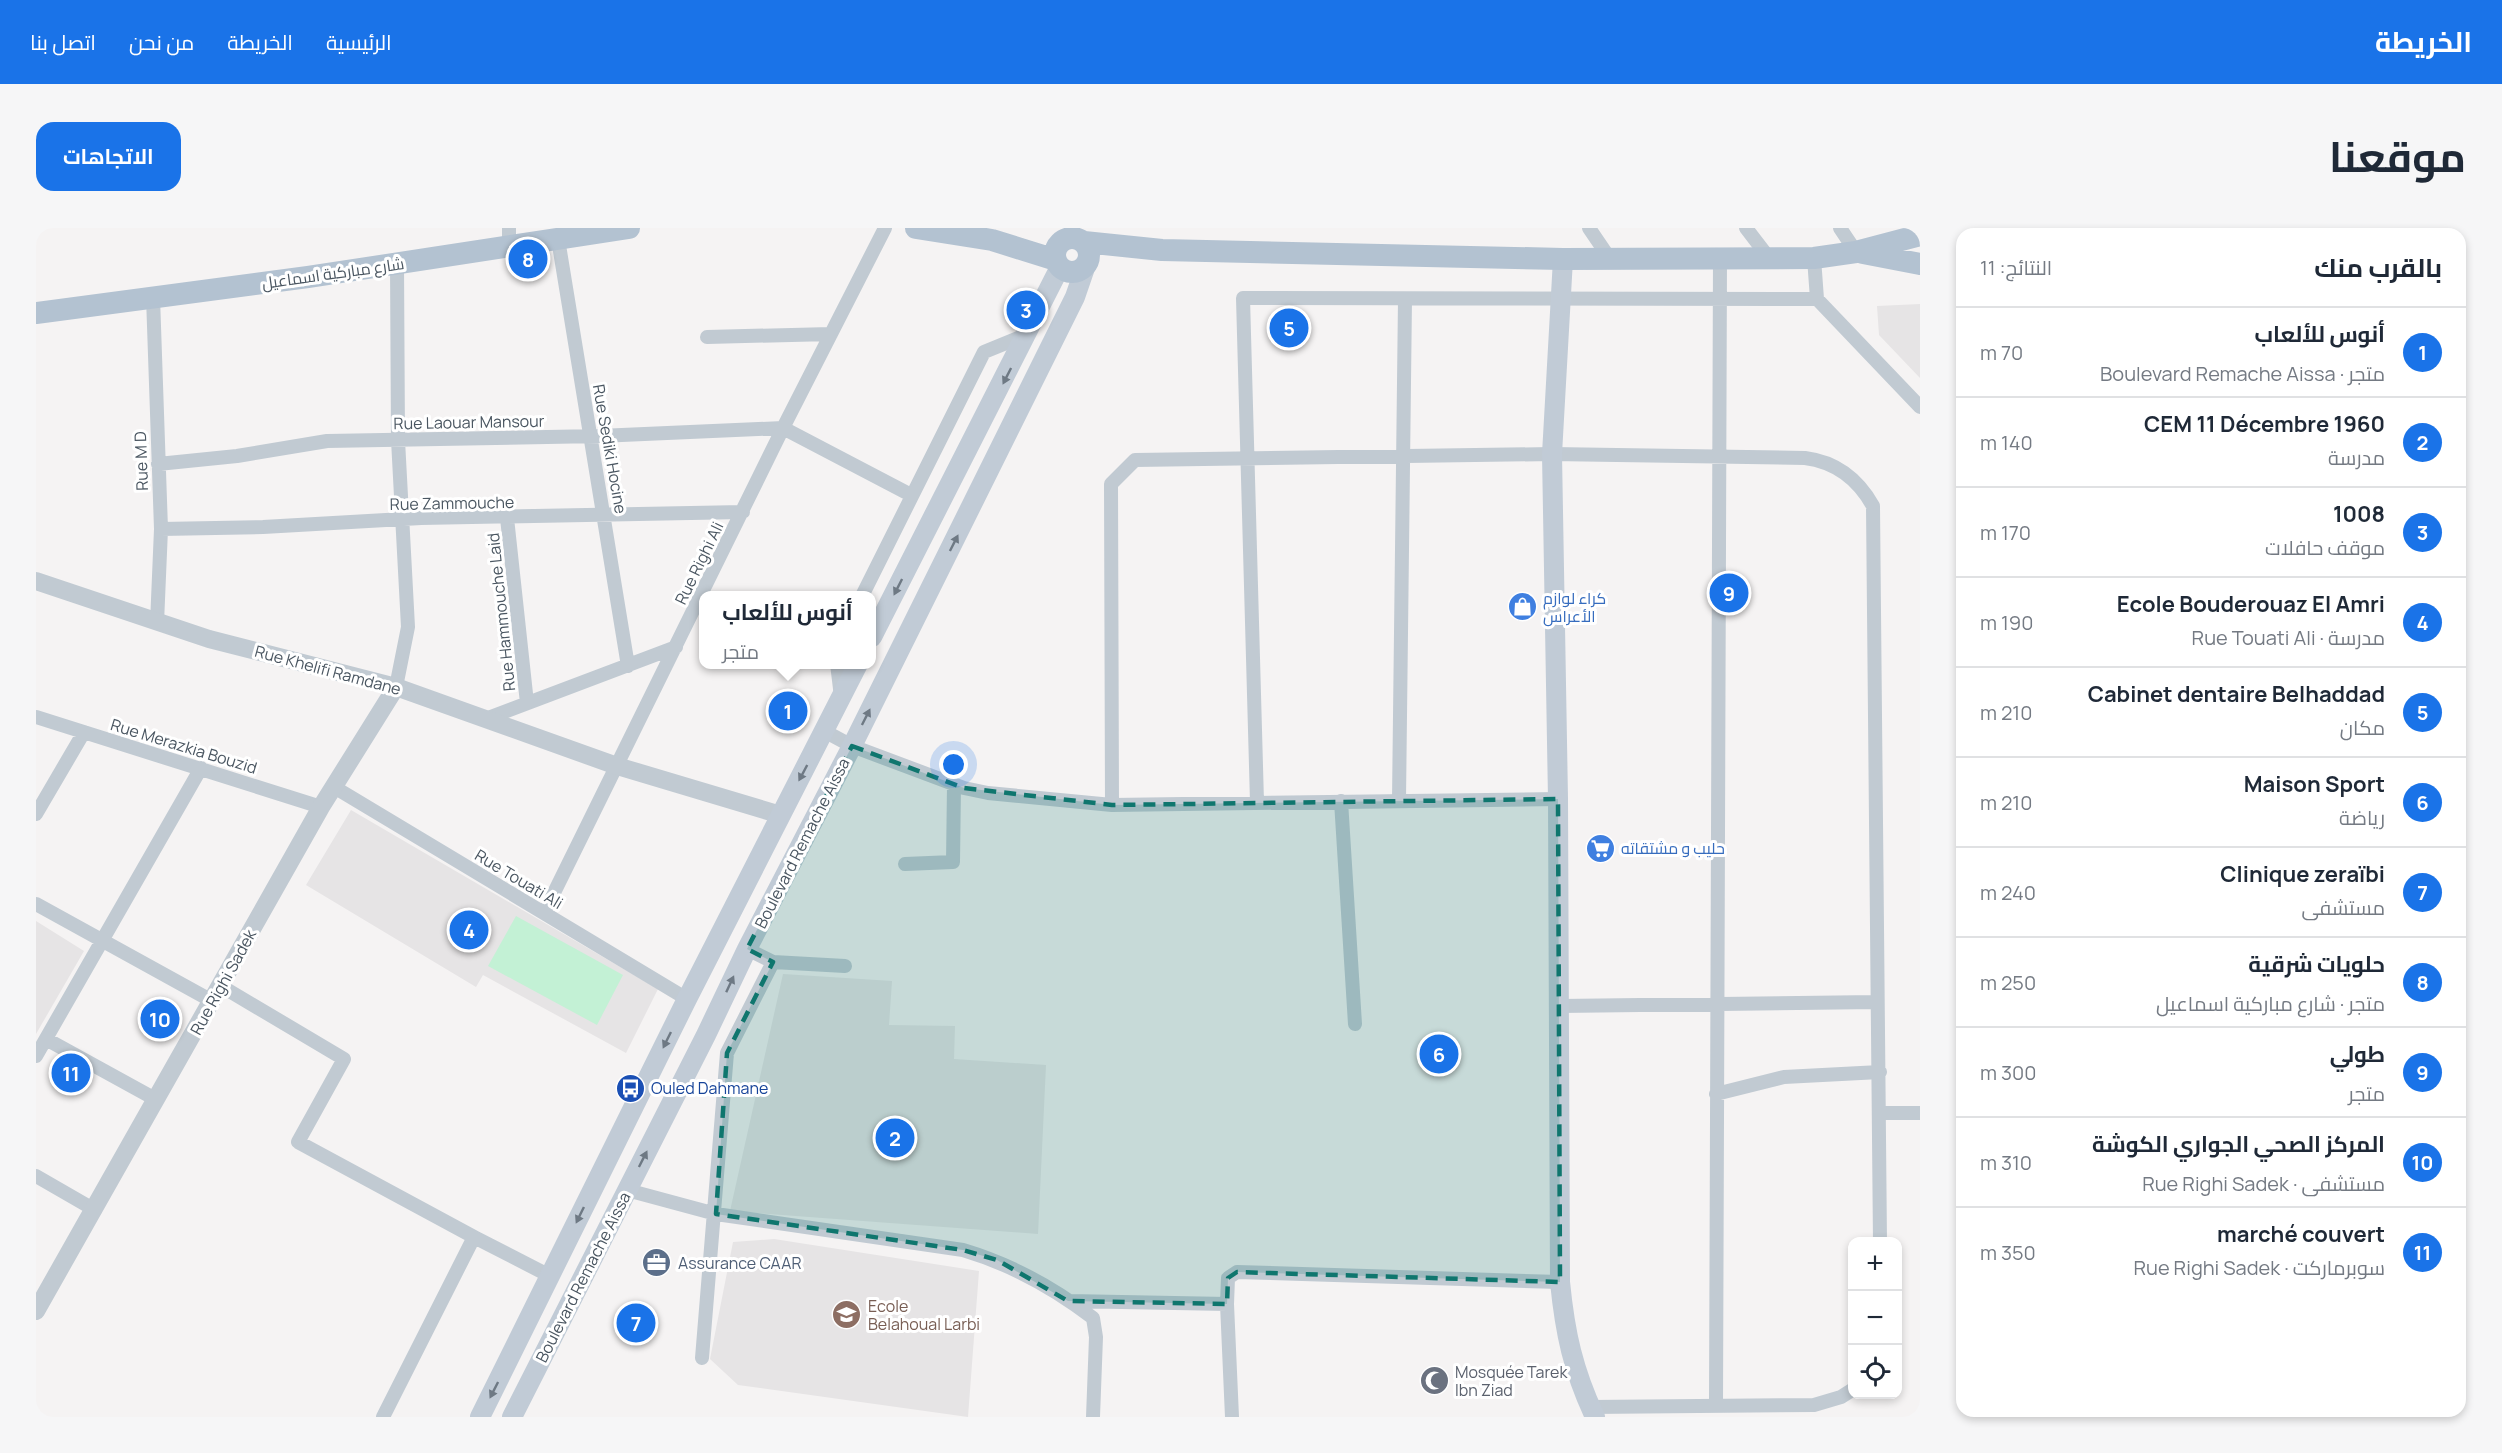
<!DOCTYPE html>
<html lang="ar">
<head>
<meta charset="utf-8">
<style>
  :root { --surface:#fff; --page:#f6f6f7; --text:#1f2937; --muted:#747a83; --line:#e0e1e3; --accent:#1a73e8 }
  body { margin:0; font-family:Manrope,Cairo,sans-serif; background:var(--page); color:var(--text); direction:rtl }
  .controls { position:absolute; right:18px; bottom:18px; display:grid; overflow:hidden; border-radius:12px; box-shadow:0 3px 9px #0003 }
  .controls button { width:54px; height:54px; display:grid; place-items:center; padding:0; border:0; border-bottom:2px solid var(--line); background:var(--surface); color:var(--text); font:30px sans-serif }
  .you { position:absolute; left:918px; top:537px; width:21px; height:21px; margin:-15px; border:4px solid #fff; border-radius:50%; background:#1a73e8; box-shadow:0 0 0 9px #1a73e833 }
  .badge { display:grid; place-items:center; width:39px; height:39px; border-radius:50%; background:var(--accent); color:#fff; font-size:20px; font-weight:700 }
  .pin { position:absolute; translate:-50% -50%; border:3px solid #fff; box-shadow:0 2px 6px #0006 }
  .popup { position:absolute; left:663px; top:363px; width:177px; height:78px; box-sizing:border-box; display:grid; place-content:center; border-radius:12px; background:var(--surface); filter:drop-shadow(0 2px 4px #0005); font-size:20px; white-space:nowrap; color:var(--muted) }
  .popup b { font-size:22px; color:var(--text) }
  .popup::after { content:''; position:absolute; left:50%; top:100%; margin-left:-12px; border:12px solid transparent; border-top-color:var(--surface) }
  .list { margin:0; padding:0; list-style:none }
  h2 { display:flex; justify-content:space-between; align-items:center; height:78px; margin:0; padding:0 24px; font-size:26px }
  h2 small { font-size:20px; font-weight:400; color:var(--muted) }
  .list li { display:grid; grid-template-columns:39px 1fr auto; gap:18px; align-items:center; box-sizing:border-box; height:90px; padding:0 24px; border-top:2px solid var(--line) }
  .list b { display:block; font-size:22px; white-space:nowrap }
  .list p { margin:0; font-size:20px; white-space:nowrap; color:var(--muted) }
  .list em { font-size:20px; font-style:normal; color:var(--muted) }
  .icon { flex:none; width:33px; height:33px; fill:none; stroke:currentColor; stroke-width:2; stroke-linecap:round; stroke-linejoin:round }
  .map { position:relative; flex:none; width:1884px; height:1189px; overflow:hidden; direction:ltr; border-radius:18px }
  header { display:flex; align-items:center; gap:36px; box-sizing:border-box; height:84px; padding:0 30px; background:var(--accent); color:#fff }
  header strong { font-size:28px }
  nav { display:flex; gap:33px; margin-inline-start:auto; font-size:21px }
  .intro { display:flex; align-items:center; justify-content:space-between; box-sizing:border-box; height:144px; padding:0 36px }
  h1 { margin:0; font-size:42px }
  .button { padding:15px 27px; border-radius:18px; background:var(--accent); color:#fff; font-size:21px; font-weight:700 }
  main { display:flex; gap:36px; padding:0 36px }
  aside { flex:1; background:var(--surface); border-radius:18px; box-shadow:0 3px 9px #0003 }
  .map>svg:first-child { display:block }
  .education { fill:#e6e4e5 }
  .garden { fill:#c3f1d5 }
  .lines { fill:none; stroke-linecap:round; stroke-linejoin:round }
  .minor { stroke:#c1cad2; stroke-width:14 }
  .tertiary { stroke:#c1cad2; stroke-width:18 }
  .secondary { stroke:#c1cbd6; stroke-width:20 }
  .primary { stroke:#b3c2d1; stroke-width:22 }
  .oneway { fill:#6e7984 }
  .marked { fill:#0f766e; fill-opacity:0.2; stroke:#0f766e; stroke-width:4.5; stroke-dasharray:12 8; stroke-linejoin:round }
  .labels { text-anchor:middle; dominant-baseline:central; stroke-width:6; stroke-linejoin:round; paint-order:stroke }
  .street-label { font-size:16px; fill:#4a5661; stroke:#fff }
  .shop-label { font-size:16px; fill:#366cbe; stroke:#fff; text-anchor:start }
  .transit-label { font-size:16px; fill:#164399; stroke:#fff; text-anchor:start }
  .service-label { font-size:16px; fill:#4e5e75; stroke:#fff; text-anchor:start }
  .education-label { font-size:16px; fill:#785e54; stroke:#fff; text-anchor:start }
  .worship-label { font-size:16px; fill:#5b616d; stroke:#fff; text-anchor:start }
</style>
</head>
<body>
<header>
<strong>الخريطة</strong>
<nav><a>الرئيسية</a><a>الخريطة</a><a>من نحن</a><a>اتصل بنا</a></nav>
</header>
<div class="intro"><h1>موقعنا</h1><a class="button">الاتجاهات</a></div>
<main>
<aside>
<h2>بالقرب منك<small>النتائج: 11</small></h2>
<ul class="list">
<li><span class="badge">1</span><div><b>أنوس للألعاب</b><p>متجر · Boulevard Remache Aissa</p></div><em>70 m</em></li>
<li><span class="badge">2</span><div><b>CEM 11 Décembre 1960</b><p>مدرسة</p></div><em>140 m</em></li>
<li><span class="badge">3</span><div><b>1008</b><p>موقف حافلات</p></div><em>170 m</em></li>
<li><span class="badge">4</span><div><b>Ecole Bouderouaz El Amri</b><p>مدرسة · Rue Touati Ali</p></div><em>190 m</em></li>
<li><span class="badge">5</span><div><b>Cabinet dentaire Belhaddad</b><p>مكان</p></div><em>210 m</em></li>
<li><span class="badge">6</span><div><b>Maison Sport</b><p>رياضة</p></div><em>210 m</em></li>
<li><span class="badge">7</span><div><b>Clinique zeraïbi</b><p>مستشفى</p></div><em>240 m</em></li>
<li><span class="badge">8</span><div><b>حلويات شرقية</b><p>متجر · شارع مباركية اسماعيل</p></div><em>250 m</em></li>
<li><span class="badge">9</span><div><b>طولي</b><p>متجر</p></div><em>300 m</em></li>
<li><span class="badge">10</span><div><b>المركز الصحي الجواري الكوشة</b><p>مستشفى · Rue Righi Sadek</p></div><em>310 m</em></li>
<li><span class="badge">11</span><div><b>marché couvert</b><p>سوبرماركت · Rue Righi Sadek</p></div><em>350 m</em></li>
</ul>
</aside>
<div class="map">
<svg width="1884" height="1189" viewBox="0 0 1884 1189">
  <rect width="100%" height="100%" fill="#f5f3f3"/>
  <path class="education" d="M1884,76V150L1843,107L1841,78Z
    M315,582L622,761L590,825L447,747L440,759L270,657Z
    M0,693L48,723L0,806Z
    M747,746L856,753L853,797L919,798L918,831L1010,837L1002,1006L694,983Z
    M738,1011L943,1043L932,1189L702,1157L674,1131L697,1014Z"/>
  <path class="garden" d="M480,688L587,747L561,797L452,738Z"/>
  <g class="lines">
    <path class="minor" d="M473,0V19
      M1553,0L1574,31
      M1710,0L1733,30
      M1804,0L1820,24
      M522,11L592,438
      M117,69L125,301L121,395
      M1781,71L1884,179
      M671,109L795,106
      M122,236L201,228L291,213L563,208L747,200L875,267
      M471,290L491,475
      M125,301L227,299L385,290L707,284
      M826,368L948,124L992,106
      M801,436L805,469
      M360,459L372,399L362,212L361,36
      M0,489L285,579
      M452,490L640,419
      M790,504L816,518L928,560L952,565L1076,577L1522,571
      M298,559L651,771
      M1363,572L1369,71
      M1305,573L1319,796
      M1221,574L1207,70L1781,71L1778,30
      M1076,577L1075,256L1099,232L1516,226L1769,230C1800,234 1822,251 1837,278L1844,1014
      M0,586L48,504
      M869,636L917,634L918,557
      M0,676L176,773
      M508,685L747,200L849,0
      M711,721L737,734L809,738
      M185,758L308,831L262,914L438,1009
      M1524,778L1840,774
      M10,811L121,872
      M0,828L165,540
      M1680,866L1748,849L1844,844
      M1844,885H1884
      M0,948L59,982
      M591,962L680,986L927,1022C974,1036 1018,1060 1057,1090L1060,1109L1057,1189
      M1033,1073L1191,1076L1196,1189
      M1191,1076L1192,1050L1201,1044L1524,1054
      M666,1130L691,825L737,734
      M1680,1178L1684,30
      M1554,1179L1778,1177L1805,1169L1816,1162
      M347,1189L438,1009L514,1048"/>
    <path class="tertiary" d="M0,353L173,411L360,459L581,538L745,587
      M0,1083L285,579L360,459"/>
    <path class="secondary" d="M1527,31L1516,226L1522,571L1524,1054C1529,1105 1537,1142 1559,1189
      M836,409L1024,39
      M444,1189L651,771L822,436
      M476,1189L670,807L711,721L816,518L1039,69L1050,37"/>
    <path class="primary" d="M880,0L956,12L1020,32
      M1019 27a17 17 0 1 1 34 0a17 17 0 1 1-34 0Z
      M1048,14L1126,22L1527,31L1778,30L1820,24L1884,7
      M1827,25L1884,36
      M0,85L272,49L593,0"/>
  </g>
  <defs><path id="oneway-solid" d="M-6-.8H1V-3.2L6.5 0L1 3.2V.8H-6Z" transform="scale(1.5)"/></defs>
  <g class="oneway">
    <use href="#oneway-solid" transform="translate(971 148) rotate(117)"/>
    <use href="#oneway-solid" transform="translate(918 315) rotate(-63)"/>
    <use href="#oneway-solid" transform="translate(862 359) rotate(117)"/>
    <use href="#oneway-solid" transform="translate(830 489) rotate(-63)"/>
    <use href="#oneway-solid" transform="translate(767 545) rotate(118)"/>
    <use href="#oneway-solid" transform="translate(694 756) rotate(-65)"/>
    <use href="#oneway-solid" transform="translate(631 812) rotate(116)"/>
    <use href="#oneway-solid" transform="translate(607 931) rotate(-63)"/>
    <use href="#oneway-solid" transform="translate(544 987) rotate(116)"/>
    <use href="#oneway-solid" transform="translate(458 1162) rotate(117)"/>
  </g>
  <path class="marked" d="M816,518L928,560L1076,577L1522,571L1524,1054L1201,1044L1192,1050L1191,1076L1032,1073L961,1032L927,1022L680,986L691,825L737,734L711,721Z"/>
  <defs>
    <symbol id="shop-disc" viewBox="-11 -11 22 22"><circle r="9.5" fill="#3f7fe0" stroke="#fff"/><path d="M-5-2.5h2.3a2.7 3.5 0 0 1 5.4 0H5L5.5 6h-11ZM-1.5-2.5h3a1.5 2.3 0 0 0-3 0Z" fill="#fff"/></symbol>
    <symbol id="supermarket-disc" viewBox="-11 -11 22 22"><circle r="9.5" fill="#3f7fe0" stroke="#fff"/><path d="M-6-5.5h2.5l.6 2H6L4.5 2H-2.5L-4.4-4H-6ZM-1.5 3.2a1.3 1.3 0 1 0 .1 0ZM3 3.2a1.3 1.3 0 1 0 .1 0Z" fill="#fff"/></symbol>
    <symbol id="bus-disc" viewBox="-11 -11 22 22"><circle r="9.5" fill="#1a4fb4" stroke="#fff"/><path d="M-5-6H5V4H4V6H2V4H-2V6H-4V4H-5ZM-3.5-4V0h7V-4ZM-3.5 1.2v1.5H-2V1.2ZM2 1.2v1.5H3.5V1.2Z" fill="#fff"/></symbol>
    <symbol id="office-disc" viewBox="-11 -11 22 22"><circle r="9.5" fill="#5c6f8a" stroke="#fff"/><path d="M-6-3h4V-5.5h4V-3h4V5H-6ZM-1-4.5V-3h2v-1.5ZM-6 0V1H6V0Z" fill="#fff"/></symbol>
    <symbol id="school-disc" viewBox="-11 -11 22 22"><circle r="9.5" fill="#8d6e63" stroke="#fff"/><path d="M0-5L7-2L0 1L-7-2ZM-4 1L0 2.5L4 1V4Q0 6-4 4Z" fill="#fff"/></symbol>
    <symbol id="mosque-disc" viewBox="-11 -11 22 22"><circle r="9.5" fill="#6b7280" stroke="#fff"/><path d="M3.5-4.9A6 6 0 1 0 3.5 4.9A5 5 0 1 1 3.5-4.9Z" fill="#fff"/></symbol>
  </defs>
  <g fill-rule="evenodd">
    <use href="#shop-disc" x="1470" y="362" width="33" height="33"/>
    <use href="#supermarket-disc" x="1548" y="604" width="33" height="33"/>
    <use href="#bus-disc" x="578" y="844" width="33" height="33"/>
    <use href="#office-disc" x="604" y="1018" width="33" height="33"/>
    <use href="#school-disc" x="794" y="1070" width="33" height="33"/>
    <use href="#mosque-disc" x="1382" y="1136" width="33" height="33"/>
  </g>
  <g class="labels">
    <g class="street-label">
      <text transform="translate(297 45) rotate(-8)">شارع مباركية اسماعيل</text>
      <text transform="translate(433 194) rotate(-1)">Rue Laouar Mansour</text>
      <text transform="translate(574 221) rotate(80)">Rue Sediki Hocine</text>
      <text transform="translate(105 233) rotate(-92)">Rue M D</text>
      <text transform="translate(416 275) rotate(-1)">Rue Zammouche</text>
      <text transform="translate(663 335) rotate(-64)">Rue Righi Ali</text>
      <text transform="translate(465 384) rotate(-96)">Rue Hammouche Laid</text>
      <text transform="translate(292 442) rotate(15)">Rue Khelifi Ramdane</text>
      <text transform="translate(148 518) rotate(17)">Rue Merazkia Bouzid</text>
      <text transform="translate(766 615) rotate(-63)">Boulevard Remache Aissa</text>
      <text transform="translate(483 651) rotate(31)">Rue Touati Ali</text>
      <text transform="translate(187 754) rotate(-61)">Rue Righi Sadek</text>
      <text transform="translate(547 1049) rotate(-63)">Boulevard Remache Aissa</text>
    </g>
    <g class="shop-label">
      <text x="1507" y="370">كراء لوازم<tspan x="1507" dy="18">الأعراس</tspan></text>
      <text x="1585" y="620">حليب و مشتقاته</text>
    </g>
    <g class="transit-label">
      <text x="615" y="860">Ouled Dahmane</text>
    </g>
    <g class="service-label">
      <text x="642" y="1035">Assurance CAAR</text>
    </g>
    <g class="education-label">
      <text x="832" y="1078">Ecole<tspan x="832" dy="18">Belahoual Larbi</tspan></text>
    </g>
    <g class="worship-label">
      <text x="1419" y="1144">Mosquée Tarek<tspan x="1419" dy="18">Ibn Ziad</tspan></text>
    </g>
  </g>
</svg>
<div class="controls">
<button>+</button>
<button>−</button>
<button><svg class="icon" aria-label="locate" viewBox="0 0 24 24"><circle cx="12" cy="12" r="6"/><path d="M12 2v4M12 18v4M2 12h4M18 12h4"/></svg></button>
</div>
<div class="you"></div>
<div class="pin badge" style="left:752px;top:483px">1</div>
<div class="popup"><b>أنوس للألعاب</b>متجر</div>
<div class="pin badge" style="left:859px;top:910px">2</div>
<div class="pin badge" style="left:990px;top:82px">3</div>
<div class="pin badge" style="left:433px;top:702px">4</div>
<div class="pin badge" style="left:1253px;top:100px">5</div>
<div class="pin badge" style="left:1403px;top:826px">6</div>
<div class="pin badge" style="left:600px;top:1095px">7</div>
<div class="pin badge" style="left:492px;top:31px">8</div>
<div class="pin badge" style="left:1693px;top:365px">9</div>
<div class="pin badge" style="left:124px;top:791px">10</div>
<div class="pin badge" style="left:35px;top:845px">11</div>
</div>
</main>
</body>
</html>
